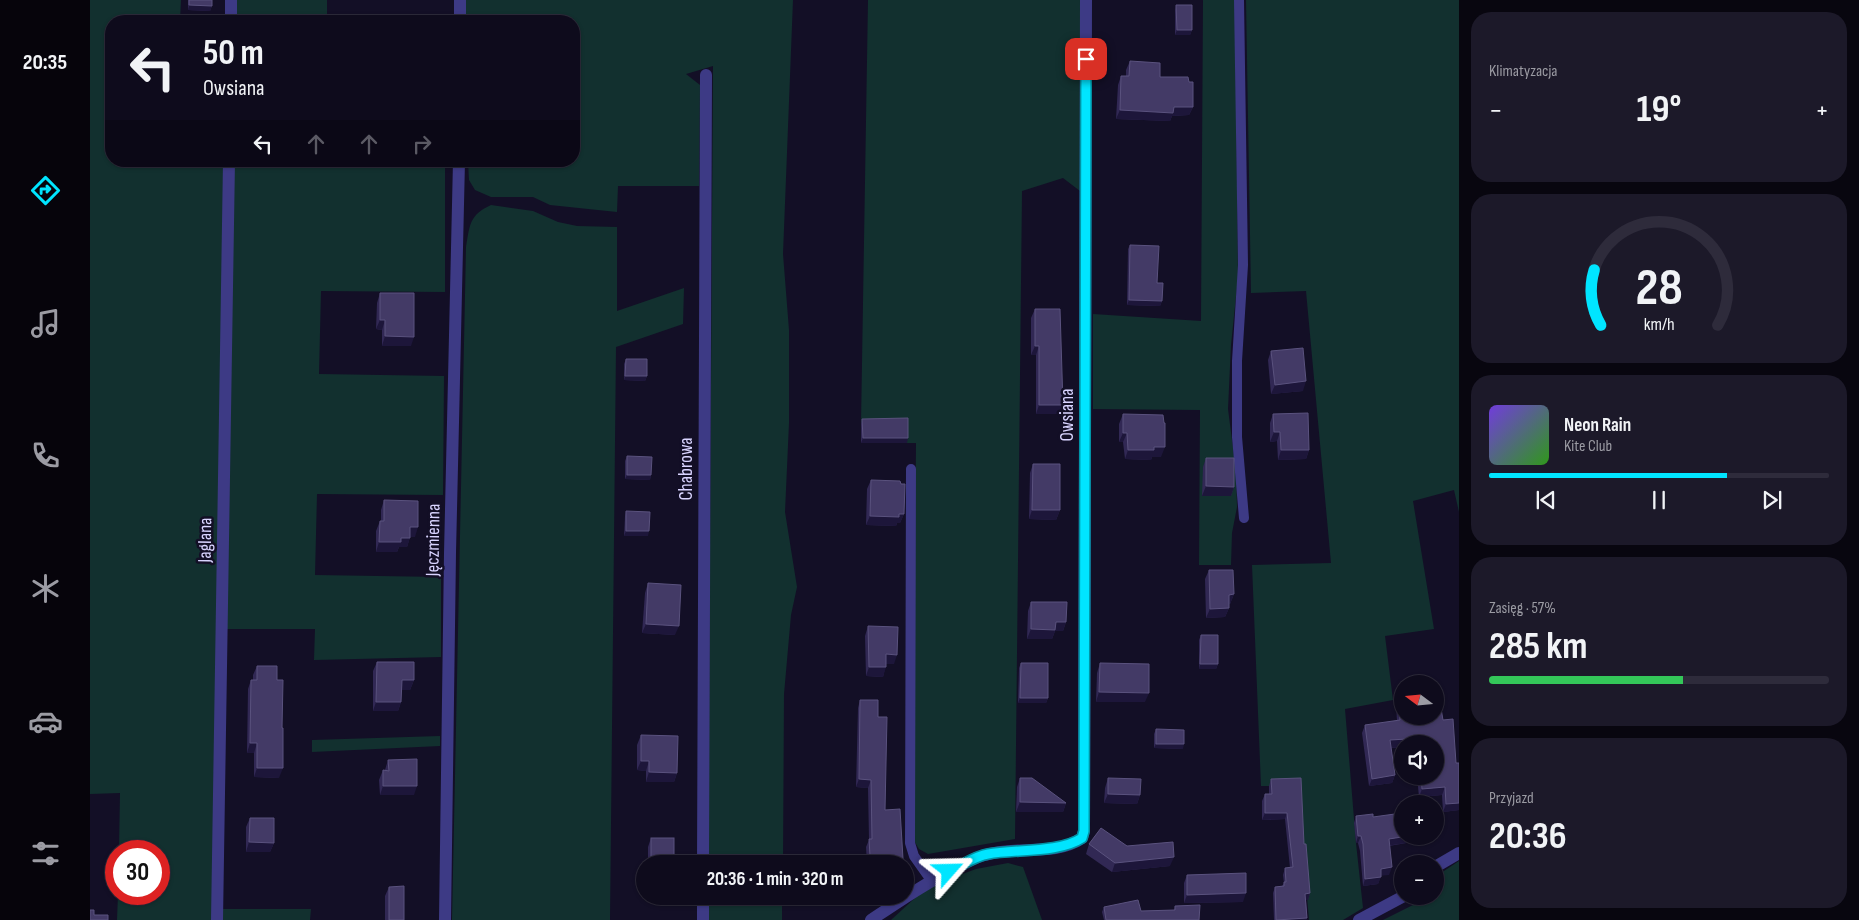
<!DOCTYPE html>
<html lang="pl">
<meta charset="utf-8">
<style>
:root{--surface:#0e0b1c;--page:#1c1929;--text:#f1f3f6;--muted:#9b9ba3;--line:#2e2b3b;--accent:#00e5ff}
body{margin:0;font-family:"Sofia Sans Condensed",sans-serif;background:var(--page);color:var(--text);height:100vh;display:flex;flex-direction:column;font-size:19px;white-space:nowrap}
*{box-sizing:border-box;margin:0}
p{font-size:16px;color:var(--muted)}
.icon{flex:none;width:28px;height:28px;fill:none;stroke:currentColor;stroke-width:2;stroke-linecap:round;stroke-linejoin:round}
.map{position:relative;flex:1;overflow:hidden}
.drawer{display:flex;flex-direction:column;gap:12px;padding:12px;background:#08060f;width:400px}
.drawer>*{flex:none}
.guide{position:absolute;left:15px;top:15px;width:475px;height:152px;border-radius:20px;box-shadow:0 1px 4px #0004,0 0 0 1px var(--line);background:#0e0b1c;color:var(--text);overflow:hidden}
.needle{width:32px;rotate:286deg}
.buttons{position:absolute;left:1304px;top:675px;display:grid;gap:10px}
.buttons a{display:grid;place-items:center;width:50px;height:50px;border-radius:50%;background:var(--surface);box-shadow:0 1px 4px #0004,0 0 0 1px var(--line);font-size:25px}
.speed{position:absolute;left:15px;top:840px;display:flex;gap:10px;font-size:25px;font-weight:700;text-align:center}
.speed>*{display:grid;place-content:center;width:65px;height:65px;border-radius:50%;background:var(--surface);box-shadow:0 1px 4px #0004,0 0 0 1px var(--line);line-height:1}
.speed .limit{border:8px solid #d22;background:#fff;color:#111}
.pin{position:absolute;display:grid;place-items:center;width:42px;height:42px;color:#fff;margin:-21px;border-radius:10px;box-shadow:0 2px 8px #0006}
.me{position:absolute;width:55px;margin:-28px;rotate:65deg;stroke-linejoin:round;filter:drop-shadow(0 0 4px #0008)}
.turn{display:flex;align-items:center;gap:18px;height:105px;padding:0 15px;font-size:22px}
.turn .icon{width:65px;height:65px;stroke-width:2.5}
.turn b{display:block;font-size:35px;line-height:42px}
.lanes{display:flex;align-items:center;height:48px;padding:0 15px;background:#0003;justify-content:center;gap:25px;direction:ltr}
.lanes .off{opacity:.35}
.big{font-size:38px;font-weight:700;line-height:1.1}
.drawer .tile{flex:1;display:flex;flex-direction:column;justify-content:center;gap:8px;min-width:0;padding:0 18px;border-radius:20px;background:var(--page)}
.drawer .dial{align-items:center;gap:0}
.dial svg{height:130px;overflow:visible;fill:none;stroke:var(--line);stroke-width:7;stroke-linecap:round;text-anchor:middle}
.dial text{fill:var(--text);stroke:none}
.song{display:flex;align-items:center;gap:15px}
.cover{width:60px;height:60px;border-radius:8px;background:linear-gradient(135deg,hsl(260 70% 55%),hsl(110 70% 35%))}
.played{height:5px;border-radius:2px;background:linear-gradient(90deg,var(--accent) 70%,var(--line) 70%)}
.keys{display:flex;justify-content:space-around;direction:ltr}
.heat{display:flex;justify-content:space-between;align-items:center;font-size:28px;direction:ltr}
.charge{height:8px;border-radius:4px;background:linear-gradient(90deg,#34c759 57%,var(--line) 0)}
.trip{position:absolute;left:546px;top:855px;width:278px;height:50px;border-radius:25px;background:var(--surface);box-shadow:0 1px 4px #0004,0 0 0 1px var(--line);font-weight:700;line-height:50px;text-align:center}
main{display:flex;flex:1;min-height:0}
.tab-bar{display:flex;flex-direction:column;width:90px;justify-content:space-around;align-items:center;background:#06040b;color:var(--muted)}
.tab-bar .icon{width:35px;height:35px}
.tab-bar .active{color:var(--accent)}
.tab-bar b{font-size:22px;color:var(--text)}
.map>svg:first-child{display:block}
</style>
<main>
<nav class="tab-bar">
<b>20:35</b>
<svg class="icon active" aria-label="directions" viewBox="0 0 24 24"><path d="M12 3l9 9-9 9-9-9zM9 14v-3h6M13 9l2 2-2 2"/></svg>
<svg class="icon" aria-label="music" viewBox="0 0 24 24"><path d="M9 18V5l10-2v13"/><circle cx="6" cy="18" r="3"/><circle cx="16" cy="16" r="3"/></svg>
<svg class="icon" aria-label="phone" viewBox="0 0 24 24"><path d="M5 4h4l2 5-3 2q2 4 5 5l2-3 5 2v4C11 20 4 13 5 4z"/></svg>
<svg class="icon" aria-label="climate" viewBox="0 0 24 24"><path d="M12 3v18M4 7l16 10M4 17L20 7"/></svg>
<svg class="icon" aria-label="car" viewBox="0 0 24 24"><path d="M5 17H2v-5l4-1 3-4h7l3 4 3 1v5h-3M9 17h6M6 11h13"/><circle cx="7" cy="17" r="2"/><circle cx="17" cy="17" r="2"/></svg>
<svg class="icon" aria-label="filters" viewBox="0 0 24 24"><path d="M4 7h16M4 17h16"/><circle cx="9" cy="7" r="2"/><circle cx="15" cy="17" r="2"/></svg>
</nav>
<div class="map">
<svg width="1369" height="920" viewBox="0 0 1369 920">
<rect width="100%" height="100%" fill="#130f26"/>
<g fill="#12302f">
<path d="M0 0H91L90 21H21V161H134L122 920H27L28 894H69V851H29L30 793 0 794Z"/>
<path d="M146 0H237V21H145Z"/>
<path d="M376 0H703L693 254 699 330V423L695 512 707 587 701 615 694 694 693 864H618L623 66 596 74 610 85 609 186H528L527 212 460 205 443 197H401L385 190 379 180 378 161H484V21H375Z"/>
<path d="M778 0H990V191L973 178 932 191 925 839 838 854 829 849 823 839 826 443H817L771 424Z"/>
<path d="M1113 0H1145L1148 277 1141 345 1138 409 1146 471 1147 507 1142 533 1141 565H1109L1110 410 1003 409V314L1111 321Z"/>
<path d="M1156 0H1369V512L1364 490 1323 501 1344 629 1295 636 1303 700 1255 709 1266 843 1273 908 1253 920H1219L1213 850 1179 786H1171L1162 565 1241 563 1216 291 1161 293Z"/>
<path d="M143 161H355V292L231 291 229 374 354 376 353 495 227 494 225 575 351 577V657L224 660 225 629H136Z"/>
<path d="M401 205 443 211 468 222 487 226 527 227V311L594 288 593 324 526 347 520 920H362L376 247C380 225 379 215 401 205Z"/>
<path d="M350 736V746L222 752V740Z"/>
<path d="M1369 861V920H1293L1325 904 1328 896H1345V877Z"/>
<path d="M918 863 933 867 952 920H801L837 887 886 869Z"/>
<rect x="618" y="896" width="74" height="24"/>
<path d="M132 909H221L220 920H132Z"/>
</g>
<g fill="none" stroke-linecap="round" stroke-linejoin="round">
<g stroke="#3d3a85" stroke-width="10">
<path d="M1149 0 1153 265 1147 361V437L1154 518"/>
<path d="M821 469 820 843 824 856 841 880"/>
</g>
<g stroke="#3d3a85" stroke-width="12">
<path d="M141 21V0"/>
<path d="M370 21V0"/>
<path d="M613 864 616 75"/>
<path d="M1345 867 1369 853"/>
<path d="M127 920 139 161"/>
<path d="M355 920 360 553 369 161"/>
<path d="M613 920V896"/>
<path d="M781 920C811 900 837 882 870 866 878 862 886 857 895 855 926 845 964 857 992 838L994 831 996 0"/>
<path d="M1269 920 1314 896"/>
</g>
</g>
<g fill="#312854">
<path d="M98 0H122V6L120 11 98 10Z"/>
<path d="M1086 5 1102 30 1100 35H1085V10Z"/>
<path d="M1040 61 1070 77 1099 82 1103 107 1099 115 1082 116 1080 121 1026 119 1028 85 1031 76H1036V70Z"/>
<path d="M1040 245 1067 283 1072 301 1070 306 1037 305 1038 249Z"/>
<path d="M290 293 321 346H292V330L286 329 287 303Z"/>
<path d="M945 309 969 414H946V355H941V318Z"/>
<path d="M1181 351 1213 391 1181 394 1178 360Z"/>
<path d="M536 359 557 376 555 381 534 380V364Z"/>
<path d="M1033 414 1071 457H1062L1061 460 1035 459 1033 442H1029V424Z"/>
<path d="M1183 414 1219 450 1216 459 1188 460 1187 441 1180 442V423Z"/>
<path d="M772 419 817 443H771V424Z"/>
<path d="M537 456 561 475 560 480 535 479V461Z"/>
<path d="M1116 458 1144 487 1141 496H1112L1113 467Z"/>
<path d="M943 464 970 510 966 520 939 519 940 473Z"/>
<path d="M781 480 814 514 810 523H807L806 526 776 525 777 489Z"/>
<path d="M294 500 325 537H320L317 547H309L307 552H286V531L290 521H291V510Z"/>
<path d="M536 511 558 536H534L535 516Z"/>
<path d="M1119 570 1144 594 1140 604H1139V608L1135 617 1116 618 1115 579Z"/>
<path d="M558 583 585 635 552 633 555 593Z"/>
<path d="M941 602 976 622 973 631H965L962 639H937L938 611Z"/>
<path d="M778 626 804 664H796L793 677 776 676 775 636Z"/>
<path d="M1111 635 1128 664 1126 669H1109V640Z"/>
<path d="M287 662 324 680 320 690H311V702L308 711H283V671Z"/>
<path d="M931 663 958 698 956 703H928L929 668Z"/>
<path d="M1010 663 1055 702H1006L1007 673Z"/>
<path d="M167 666 187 680 189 778 164 777V753H157L158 689 161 680H163V675Z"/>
<path d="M1308 696 1353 720 1366 763H1369V810L1353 812 1352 795 1329 797 1327 776H1345V744H1312V747L1301 748 1305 775 1302 783 1279 786 1272 733 1275 725 1307 721 1306 704Z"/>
<path d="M770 700 788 717 795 810 811 864H777L776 847 779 840 778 788 766 787 768 708Z"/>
<path d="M1066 729 1093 749 1064 748V734Z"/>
<path d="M551 735 587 773 584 782H556V771L547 770V745Z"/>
<path d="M298 760 324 795H290L289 780 293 770H295Z"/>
<path d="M930 778 976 803 973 812H926L927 787Z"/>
<path d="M1018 778 1050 795 1047 804 1014 803 1015 788Z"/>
<path d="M1181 779 1214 844 1220 893 1218 900H1216L1217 918 1216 920H1184L1183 893 1185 887 1192 886 1194 883 1193 875 1195 868H1200L1195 819 1172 820V801L1175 794H1179V786Z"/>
<path d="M1266 816 1283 817 1312 836H1325L1322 842 1299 846V875H1291L1288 884 1273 886 1270 851 1268 843H1266L1264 823Z"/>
<path d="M160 818 184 843 180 852H156V827Z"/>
<path d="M561 838 584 864H558V847Z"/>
<path d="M999 844 1080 866 1022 872 996 854Z"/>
<path d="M1097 875 1153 902 1094 903V883Z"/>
<path d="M299 887 314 920H295V896Z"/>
<path d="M1085 906 1109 920H1014L1012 912 1014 907 1051 911 1084 910Z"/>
</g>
<g fill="#1d163a">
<path d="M99 5 122 6 120 11 98 10Z"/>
<path d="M1087 30H1102L1100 35H1085Z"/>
<path d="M1084 107H1103L1099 115 1082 116 1080 121 1026 119 1030 110Z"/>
<path d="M1039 300 1072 301 1070 306 1037 305Z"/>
<path d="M290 320H295L292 330 286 329Z"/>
<path d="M295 336 324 337 321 346H292Z"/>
<path d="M945 346H949L946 355H941Z"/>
<path d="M535 376H557L555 381 534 380Z"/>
<path d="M1216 381 1213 391 1181 394 1185 385Z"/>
<path d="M949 405H973L969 414H946Z"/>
<path d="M1184 432H1190L1187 441 1180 442Z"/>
<path d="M1033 433H1037L1033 442H1029Z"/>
<path d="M773 438H818L817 443H771Z"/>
<path d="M1064 447H1075L1071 457H1062L1061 460 1035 459 1038 450Z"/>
<path d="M1191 450H1219L1216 459 1188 460Z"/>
<path d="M537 475H561L560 480 535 479Z"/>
<path d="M1116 486 1144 487 1141 496H1112Z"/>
<path d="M942 510H970L966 520 939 519Z"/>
<path d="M809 514H814L810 523H807L806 526 776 525 780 516Z"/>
<path d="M320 527H328L325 537H317Z"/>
<path d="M536 531H559L558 536H534Z"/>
<path d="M311 538H320L317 547H309L307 552H286L289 542Z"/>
<path d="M1144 594 1140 604H1135L1139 595Z"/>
<path d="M1139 608 1135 617 1116 618 1120 609Z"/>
<path d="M966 622H976L973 631H965L962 639H937L941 629Z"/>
<path d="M556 624 589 626 585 635 552 633Z"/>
<path d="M796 654 807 655 804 664H793Z"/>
<path d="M1110 664H1128L1126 669H1109Z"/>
<path d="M779 667H796L793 677 776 676Z"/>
<path d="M312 680H324L320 690H308Z"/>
<path d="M1009 692 1059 693 1055 702H1006Z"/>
<path d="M930 698H958L956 703H928Z"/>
<path d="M286 702H311L308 711H283Z"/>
<path d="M1334 738 1332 744H1312V747L1298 748 1300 740Z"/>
<path d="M160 743H167L164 753H157Z"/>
<path d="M1066 744H1094L1093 749 1064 748Z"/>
<path d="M551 761H559L556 771 547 770Z"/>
<path d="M167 768H193L189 778 164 777Z"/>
<path d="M559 772 587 773 584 782H556Z"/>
<path d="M1305 775 1302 783 1279 786 1282 779Z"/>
<path d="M769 779 781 780 778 788 766 787Z"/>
<path d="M293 786H327L324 795H290Z"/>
<path d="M1355 787 1352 795 1329 797 1332 789Z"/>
<path d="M1018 794 1050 795 1047 804 1014 803Z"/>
<path d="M930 802 976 803 973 812H926Z"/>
<path d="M1369 803V810L1353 812 1356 804Z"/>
<path d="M1175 813H1197L1195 819 1172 820Z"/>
<path d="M1268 836H1271L1268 843H1266Z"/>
<path d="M1318 836H1325L1322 842 1296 846 1299 839Z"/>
<path d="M159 842 184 843 180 852H156Z"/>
<path d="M793 855 790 863 777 864 780 856Z"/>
<path d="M1084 857 1080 866 1022 872 1025 863Z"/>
<path d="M793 859H813L811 864H791Z"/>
<path d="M1302 867 1299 875 1288 876 1291 869Z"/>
<path d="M1291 877 1288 884 1273 886 1275 879Z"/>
<path d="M1156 893 1153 902 1094 903 1097 895Z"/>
<path d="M1220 893 1218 900H1213L1215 894Z"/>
<path d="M1217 918 1216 920H1186Z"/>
</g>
<g fill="#433a66" stroke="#5a527e">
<path d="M99 0H122V6L99 5Z"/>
<path d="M1086 5H1102V30H1087Z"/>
<path d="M1040 61 1070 63V77H1098L1099 82H1103V107H1084L1083 113 1030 110 1031 76H1039Z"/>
<path d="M1040 245 1069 246 1067 283H1073L1072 301 1039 300Z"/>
<path d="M290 293H324V337L295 336V320H290Z"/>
<path d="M945 309H970L973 405H949V346H945Z"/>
<path d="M1213 348 1216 381 1185 385 1181 351Z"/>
<path d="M536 359H557V376H535Z"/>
<path d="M1218 413 1219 450H1191L1190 432H1184L1183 414Z"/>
<path d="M1033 414 1073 415 1074 423H1075V447H1064V450H1038L1037 433H1033Z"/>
<path d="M818 418V438H773L772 419Z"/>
<path d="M537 456 562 457 561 475H537Z"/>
<path d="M1116 458H1144V487L1116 486Z"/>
<path d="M943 464H970V510H942Z"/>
<path d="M781 480 810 481 811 484H815L814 514H809V517L780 516Z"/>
<path d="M294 500 328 501V527H320V538H311V542H289L290 521H294Z"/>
<path d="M536 511 560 512 559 531H536Z"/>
<path d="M1119 570H1143L1144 594 1139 595V608L1120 609Z"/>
<path d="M558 583 591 585 589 626 556 624Z"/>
<path d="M941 602H977L976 622H966L965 630 941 629Z"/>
<path d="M778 626 808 627 807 655 796 654V667H779Z"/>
<path d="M1111 635H1128V664H1110Z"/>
<path d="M287 662H324V680H312L311 702H286Z"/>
<path d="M931 663H958V698H930Z"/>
<path d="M1010 663 1059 664V693L1009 692Z"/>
<path d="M167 666H187V680H193L192 728H193V768H167V743H160L161 680H167Z"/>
<path d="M1345 691H1348L1353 720 1363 719 1366 763H1369V803L1356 804 1355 787 1332 789 1331 776H1345V744H1335L1334 738 1300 740 1305 775 1282 779 1275 725 1310 720 1308 696H1312V716H1345Z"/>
<path d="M770 700H788V717H797L795 810 810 809 813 859H793V855L780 856 779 839H782L781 780 769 779Z"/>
<path d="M1066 729 1094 730V744H1066Z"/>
<path d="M551 735 588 736 587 773 559 772V761H551Z"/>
<path d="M327 759V786H293V770L299 771 298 760Z"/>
<path d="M930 778H942L976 803 930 802Z"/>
<path d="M1018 778 1051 779 1050 795 1018 794Z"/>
<path d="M1211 778 1214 844H1216L1220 893 1215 894 1217 918 1186 920 1185 887 1194 886V882H1196L1195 868 1203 867 1197 813H1175V794H1182L1181 779Z"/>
<path d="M1312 813V836H1318L1299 839 1302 867 1291 869V877L1275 879 1273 844 1271 836H1268L1266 816 1283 814V817Z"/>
<path d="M160 818H184V843L159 842Z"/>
<path d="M1011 828 1037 846 1083 842 1084 857 1025 863 999 844Z"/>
<rect x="561" y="838" width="23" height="26"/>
<path d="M1156 873V893L1097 895V875Z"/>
<path d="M314 886V920H299V887Z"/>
<path d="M1048 900 1051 911 1085 910V906L1110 905 1109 920H1016L1014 907Z"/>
<path d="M0 910H4V915H18V920H0Z"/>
</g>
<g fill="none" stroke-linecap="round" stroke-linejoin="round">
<g stroke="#0095a6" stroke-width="12">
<path id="route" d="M859 871C871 866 885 856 898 854 927 849 969 853 992 838L994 831 996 59"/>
</g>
<use href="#route" stroke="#00e5ff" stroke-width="9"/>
</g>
<g text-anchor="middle" stroke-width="5" stroke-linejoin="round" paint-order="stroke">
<g font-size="19" fill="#d9d4ff" stroke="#130f26">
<text transform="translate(976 415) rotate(-90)" y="7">Owsiana</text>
<text transform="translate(595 469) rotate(-90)" y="7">Chabrowa</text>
<text transform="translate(114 540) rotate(-89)" y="7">Jaglana</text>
<text transform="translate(342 540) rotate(-89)" y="7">Jęczmienna</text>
</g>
</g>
</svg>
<div class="buttons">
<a><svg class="needle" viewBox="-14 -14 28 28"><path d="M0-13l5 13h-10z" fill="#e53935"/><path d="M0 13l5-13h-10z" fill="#9b9ba3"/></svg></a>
<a><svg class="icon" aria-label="sound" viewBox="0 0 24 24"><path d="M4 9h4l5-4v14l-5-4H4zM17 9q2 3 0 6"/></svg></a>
<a>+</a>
<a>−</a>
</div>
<div class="speed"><div class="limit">30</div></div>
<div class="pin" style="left:996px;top:59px;background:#d93025"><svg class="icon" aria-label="arrive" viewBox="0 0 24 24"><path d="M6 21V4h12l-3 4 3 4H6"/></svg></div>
<svg class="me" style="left:859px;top:871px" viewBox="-20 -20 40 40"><path d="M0-17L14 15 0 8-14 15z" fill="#00e5ff" stroke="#fff" stroke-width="4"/></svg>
<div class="trip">20:36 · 1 min · 320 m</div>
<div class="guide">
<div class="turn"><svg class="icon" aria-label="left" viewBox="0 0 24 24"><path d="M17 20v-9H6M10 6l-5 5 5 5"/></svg><div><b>50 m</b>Owsiana</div></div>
<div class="lanes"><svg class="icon" aria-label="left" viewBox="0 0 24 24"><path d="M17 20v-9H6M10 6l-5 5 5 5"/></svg><svg class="icon off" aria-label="ahead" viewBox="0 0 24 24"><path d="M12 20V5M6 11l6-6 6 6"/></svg><svg class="icon off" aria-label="ahead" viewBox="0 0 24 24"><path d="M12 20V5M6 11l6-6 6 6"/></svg><svg class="icon off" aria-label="right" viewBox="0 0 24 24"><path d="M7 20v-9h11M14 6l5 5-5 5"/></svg></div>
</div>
</div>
<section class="drawer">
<div class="tile"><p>Klimatyzacja</p>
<div class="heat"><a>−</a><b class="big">19°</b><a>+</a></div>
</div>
<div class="tile dial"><svg viewBox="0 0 100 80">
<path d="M14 69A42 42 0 1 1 86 69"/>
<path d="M14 69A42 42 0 0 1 10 35" stroke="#00e5ff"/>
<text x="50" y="56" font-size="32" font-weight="700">28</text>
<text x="50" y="72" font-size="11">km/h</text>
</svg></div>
<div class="tile">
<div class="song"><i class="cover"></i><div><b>Neon Rain</b><p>Kite Club</p></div></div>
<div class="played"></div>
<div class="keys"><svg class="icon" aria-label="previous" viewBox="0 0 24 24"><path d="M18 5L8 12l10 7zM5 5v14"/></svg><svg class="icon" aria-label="pause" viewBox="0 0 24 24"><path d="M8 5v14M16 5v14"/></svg><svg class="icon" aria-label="next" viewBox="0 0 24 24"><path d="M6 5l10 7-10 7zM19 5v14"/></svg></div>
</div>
<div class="tile"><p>Zasięg · 57%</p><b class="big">285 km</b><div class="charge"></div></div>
<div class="tile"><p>Przyjazd</p><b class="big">20:36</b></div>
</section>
</main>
